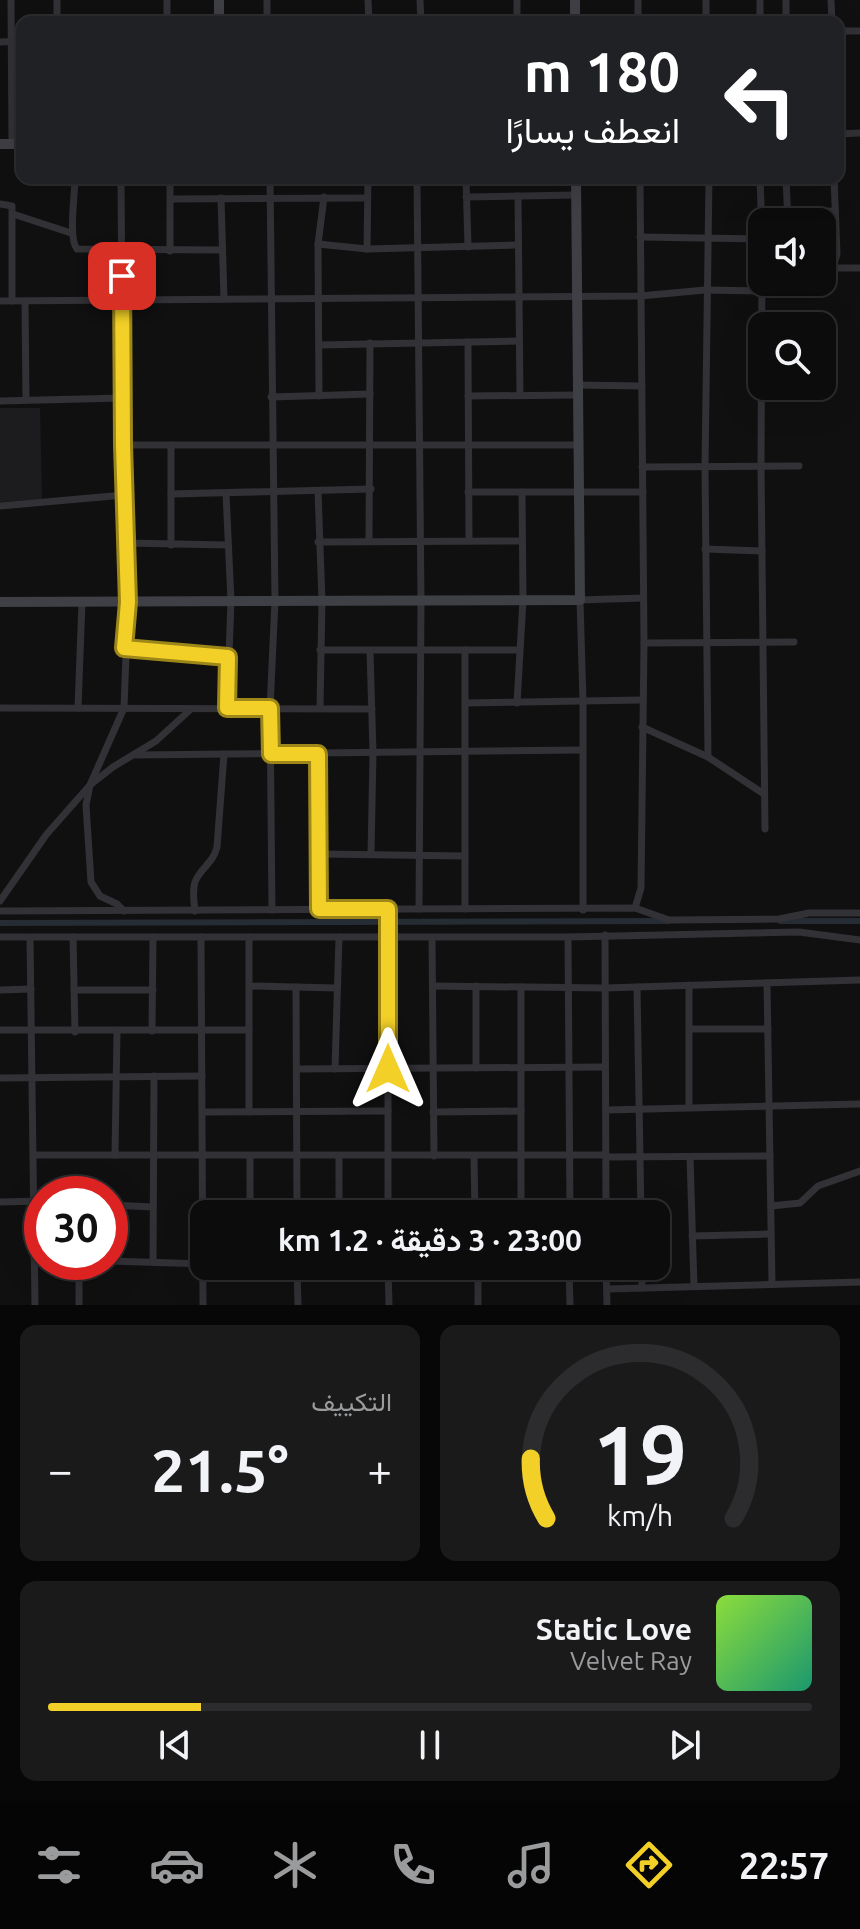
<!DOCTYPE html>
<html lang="ar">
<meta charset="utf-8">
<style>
:root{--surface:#0c0c0d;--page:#1a1a1b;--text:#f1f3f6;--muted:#9a9b9d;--line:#2c2c2e;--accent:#f2d027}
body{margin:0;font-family:Ubuntu,Vazirmatn,sans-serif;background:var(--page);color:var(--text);direction:rtl;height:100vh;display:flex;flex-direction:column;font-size:30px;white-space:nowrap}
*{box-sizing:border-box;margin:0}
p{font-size:26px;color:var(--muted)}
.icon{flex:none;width:44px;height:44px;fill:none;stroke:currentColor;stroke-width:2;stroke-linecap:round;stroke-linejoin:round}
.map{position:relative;height:1305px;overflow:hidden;direction:ltr}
.sheet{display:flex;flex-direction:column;gap:20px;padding:20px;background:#070707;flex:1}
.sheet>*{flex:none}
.guide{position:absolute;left:16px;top:16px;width:828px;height:168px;border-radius:16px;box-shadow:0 8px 32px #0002,0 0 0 2px var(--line);direction:rtl;background:#202124;color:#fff;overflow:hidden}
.tools{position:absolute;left:748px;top:208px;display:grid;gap:16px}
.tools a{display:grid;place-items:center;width:88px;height:88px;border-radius:16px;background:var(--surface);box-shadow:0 8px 32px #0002,0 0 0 2px var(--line);font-size:40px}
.speed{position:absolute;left:24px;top:1176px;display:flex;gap:16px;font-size:40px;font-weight:700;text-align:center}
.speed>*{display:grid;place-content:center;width:104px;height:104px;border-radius:50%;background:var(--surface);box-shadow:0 8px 32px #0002,0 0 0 2px var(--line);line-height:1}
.speed .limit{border:12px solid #d22;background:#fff;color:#111}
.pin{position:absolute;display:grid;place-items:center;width:68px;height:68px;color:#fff;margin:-34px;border-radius:16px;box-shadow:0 4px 12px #0006}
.me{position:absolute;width:88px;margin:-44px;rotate:0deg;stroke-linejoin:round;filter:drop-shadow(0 0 6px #0008)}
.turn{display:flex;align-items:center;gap:28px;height:168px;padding:0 32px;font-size:36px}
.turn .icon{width:104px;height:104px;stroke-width:2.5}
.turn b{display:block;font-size:56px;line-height:68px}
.big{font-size:60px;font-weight:700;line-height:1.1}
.sheet .widget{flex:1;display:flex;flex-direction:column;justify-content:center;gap:12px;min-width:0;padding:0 28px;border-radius:16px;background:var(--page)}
.sheet .dial{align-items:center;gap:0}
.dial svg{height:208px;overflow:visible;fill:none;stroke:var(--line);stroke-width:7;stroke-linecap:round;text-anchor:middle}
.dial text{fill:var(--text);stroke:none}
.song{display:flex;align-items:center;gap:24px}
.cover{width:96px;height:96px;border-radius:12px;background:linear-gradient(135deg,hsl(90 70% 55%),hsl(160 70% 35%))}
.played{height:8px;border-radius:4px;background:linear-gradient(90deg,var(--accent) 20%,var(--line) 20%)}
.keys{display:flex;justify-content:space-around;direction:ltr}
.heat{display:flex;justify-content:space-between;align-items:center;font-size:44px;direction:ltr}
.sheet .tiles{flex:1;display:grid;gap:20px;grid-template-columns:1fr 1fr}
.widget:last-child{grid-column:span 2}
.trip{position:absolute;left:190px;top:1200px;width:480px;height:80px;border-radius:16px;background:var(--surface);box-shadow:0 8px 32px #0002,0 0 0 2px var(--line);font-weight:700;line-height:80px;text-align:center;direction:rtl}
.tab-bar{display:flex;height:128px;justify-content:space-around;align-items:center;background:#050505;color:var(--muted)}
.tab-bar .icon{width:56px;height:56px}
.tab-bar .selected{color:var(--accent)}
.tab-bar b{font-size:36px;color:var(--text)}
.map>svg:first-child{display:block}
</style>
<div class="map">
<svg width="860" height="1305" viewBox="0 0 860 1305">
<rect width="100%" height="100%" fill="#101011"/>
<path fill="#1c1c1e" d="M0 408H40L42 499 0 502Z"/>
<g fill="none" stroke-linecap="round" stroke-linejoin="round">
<g stroke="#262c34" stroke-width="6">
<path d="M780 921H860"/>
<path d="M0 923 668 921"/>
</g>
<g stroke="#313136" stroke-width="7">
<path d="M11 0 12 144"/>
<path d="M167 0V22"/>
<path d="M267 0V22"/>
<path d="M368 0 369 22"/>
<path d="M420 0 421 22"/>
<path d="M638 0V22"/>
<path d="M706 0V22"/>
<path d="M760 0V22"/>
<path d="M831 0 832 22"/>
<path d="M57 22V0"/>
<path d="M517 22V0"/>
<path d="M786 22V0"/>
<path d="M838 31H860"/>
<path d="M0 42 22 41"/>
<path d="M838 134 860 133"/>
<path d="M75 178C75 195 68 238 77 249L221 250"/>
<path d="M121 178 123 445 128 602 124 708 90 785 86 805 91 882 100 896 117 904 124 911"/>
<path d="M270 178 275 601 270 708 272 910"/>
<path d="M417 178 421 601 419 909"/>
<path d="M466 178 468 247"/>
<path d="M760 178 762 234"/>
<path d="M786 178 788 222"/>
<path d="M518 196 520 395"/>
<path d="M466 197 576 195"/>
<path d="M221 198 224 299"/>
<path d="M171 199 367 198"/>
<path d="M0 204 12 206V301"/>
<path d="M788 213 835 211"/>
<path d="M13 214 71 233"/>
<path d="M640 237 762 239"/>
<path d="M318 244 367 249 517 245"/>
<path d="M367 249 368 178"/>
<path d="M170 251V178"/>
<path d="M762 264 761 466 765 829"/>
<path d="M833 267 837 254 834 178"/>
<path d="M822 268H860"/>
<path d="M0 301 640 296 705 290 762 291"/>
<path d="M25 301 26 400"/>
<path d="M468 342 469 541"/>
<path d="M319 345 519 341"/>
<path d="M577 385 642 386"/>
<path d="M319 396 318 244 324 197"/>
<path d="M468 396 577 395"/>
<path d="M271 397 370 394"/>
<path d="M0 401 123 398"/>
<path d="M123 445H577"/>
<path d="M171 445V545"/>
<path d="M642 467 799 466"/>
<path d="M318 491 322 601 320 708"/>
<path d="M468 492H643"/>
<path d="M226 493 231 601 227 708"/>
<path d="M171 494 371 489"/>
<path d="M0 506 124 495"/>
<path d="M369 541 370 343"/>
<path d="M318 542 522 541"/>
<path d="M125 543 228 545"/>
<path d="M705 549 762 551"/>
<path d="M644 643 794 642"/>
<path d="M124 648 228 657"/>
<path d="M320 650H519"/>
<path d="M370 651 373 753 371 854"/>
<path d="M466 703 642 700"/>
<path d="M517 703 523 600 522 492"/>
<path d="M0 708 372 709"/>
<path d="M78 708 82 602"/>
<path d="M642 727 708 757 764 794"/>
<path d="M318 754 319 909"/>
<path d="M133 755 583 750"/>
<path d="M708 757 705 467 709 178"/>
<path d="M319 854 465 856"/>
<path d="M0 901 46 835 90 785 113 767 156 741 191 709"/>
<path d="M635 908 641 888 644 643 640 178"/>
<path d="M465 909V650"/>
<path d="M583 910V702L580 600 643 598"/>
<path d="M0 911 635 908 669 920 779 919 809 913H860"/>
<path d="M195 911C194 902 192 891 195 882 200 868 213 864 217 847L224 754"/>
<path d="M605 935 606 1214"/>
<path d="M0 937H568L799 932 860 940"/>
<path d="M73 937 75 1032"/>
<path d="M201 937 203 1305"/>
<path d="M249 937V1112"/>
<path d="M432 937 434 1156"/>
<path d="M568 937 570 1214"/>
<path d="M30 938 35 1305"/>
<path d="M767 983 772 1284"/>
<path d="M689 985V1107"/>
<path d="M249 986 337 988"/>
<path d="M433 986 605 988 860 980"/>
<path d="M296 987 297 1214"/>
<path d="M521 987V1214"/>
<path d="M637 987 641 1214"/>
<path d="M0 990 31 989"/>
<path d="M74 990H153"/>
<path d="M689 1029H768"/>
<path d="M0 1030H249"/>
<path d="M152 1031 153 937"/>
<path d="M476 1068V986"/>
<path d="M297 1069 605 1067"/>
<path d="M335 1069 339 937"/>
<path d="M0 1078 202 1076"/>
<path d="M606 1110 860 1104"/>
<path d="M202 1112 388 1111"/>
<path d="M433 1112 521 1111"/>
<path d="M35 1155H606"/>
<path d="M115 1155 117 1031"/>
<path d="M474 1156 475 1214"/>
<path d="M606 1157 770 1156"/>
<path d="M690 1157 694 1286"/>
<path d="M0 1202 42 1201"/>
<path d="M110 1205 153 1207"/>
<path d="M771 1206 800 1203 818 1186 860 1171"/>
<path d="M297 1210H339"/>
<path d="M388 1213 475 1212"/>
<path d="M250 1214V1157"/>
<path d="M339 1214V1157"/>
<path d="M388 1214V909"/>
<path d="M692 1236 771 1234"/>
<path d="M110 1261 204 1264"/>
<path d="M153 1262 154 1076"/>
<path d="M297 1266 298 1305"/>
<path d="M388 1266 389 1305"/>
<path d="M478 1266V1305"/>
<path d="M569 1266 570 1305"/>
<path d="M606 1266 607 1305"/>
<path d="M642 1266V1288"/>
<path d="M607 1289 860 1282"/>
<path d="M79 1305V1266L83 1262"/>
</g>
<g stroke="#3f3f46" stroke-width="10">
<path d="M575 0V22"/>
<path d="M219 22V0"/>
<path d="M0 144H22"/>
<path d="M0 602 580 600 576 178"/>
</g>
</g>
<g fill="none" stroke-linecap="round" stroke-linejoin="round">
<g stroke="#9d8719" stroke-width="20">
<path id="route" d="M122 276 123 445 128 602 124 648 228 657 227 708H270L271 754H318L319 909H388V1069"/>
</g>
<use href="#route" stroke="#f2d027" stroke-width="14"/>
</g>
</svg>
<div class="tools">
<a><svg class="icon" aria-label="sound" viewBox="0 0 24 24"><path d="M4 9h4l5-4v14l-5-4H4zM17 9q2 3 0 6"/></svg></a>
<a><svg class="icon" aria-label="search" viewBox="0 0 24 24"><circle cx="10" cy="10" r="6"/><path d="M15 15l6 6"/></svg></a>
</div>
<div class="speed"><div class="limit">30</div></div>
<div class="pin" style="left:122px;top:276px;background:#d93025"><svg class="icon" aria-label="arrive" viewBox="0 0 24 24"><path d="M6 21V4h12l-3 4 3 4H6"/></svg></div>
<svg class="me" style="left:388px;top:1069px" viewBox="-20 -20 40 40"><path d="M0-17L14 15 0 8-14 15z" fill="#f2d027" stroke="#fff" stroke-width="4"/></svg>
<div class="trip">23:00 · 3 دقيقة · 1.2 km</div>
<div class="guide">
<div class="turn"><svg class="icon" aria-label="left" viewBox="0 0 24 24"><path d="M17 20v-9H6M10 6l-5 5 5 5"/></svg><div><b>180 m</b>انعطف يسارًا</div></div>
</div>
</div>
<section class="sheet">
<div class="tiles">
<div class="widget dial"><svg viewBox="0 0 100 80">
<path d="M14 69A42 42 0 1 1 86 69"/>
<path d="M14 69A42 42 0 0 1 8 46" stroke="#f2d027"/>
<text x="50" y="56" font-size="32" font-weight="700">19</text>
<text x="50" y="72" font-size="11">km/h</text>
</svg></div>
<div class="widget"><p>التكييف</p>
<div class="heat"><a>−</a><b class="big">21.5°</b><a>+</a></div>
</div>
<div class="widget">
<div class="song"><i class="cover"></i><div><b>Static Love</b><p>Velvet Ray</p></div></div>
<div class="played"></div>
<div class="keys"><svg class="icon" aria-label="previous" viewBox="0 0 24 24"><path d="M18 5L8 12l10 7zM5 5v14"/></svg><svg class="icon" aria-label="pause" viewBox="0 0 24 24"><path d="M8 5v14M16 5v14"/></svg><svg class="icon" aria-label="next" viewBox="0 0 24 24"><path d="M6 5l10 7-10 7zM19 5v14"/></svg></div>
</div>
</div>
</section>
<nav class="tab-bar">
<b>22:57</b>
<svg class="icon selected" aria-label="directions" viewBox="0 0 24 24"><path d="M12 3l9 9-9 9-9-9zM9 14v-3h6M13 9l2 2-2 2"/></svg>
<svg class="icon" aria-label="music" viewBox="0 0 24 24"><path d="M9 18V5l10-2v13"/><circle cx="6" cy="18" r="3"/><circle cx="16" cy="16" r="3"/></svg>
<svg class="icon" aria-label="phone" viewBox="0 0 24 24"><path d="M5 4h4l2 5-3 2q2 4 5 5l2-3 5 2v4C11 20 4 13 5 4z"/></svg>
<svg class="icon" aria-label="climate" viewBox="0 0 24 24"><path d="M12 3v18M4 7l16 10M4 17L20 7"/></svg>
<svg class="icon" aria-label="car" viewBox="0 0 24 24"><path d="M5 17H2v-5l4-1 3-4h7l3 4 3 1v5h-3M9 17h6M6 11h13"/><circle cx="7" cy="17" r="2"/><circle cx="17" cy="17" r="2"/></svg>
<svg class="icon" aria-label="filters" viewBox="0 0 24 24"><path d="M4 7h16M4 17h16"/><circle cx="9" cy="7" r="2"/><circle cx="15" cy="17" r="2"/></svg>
</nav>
